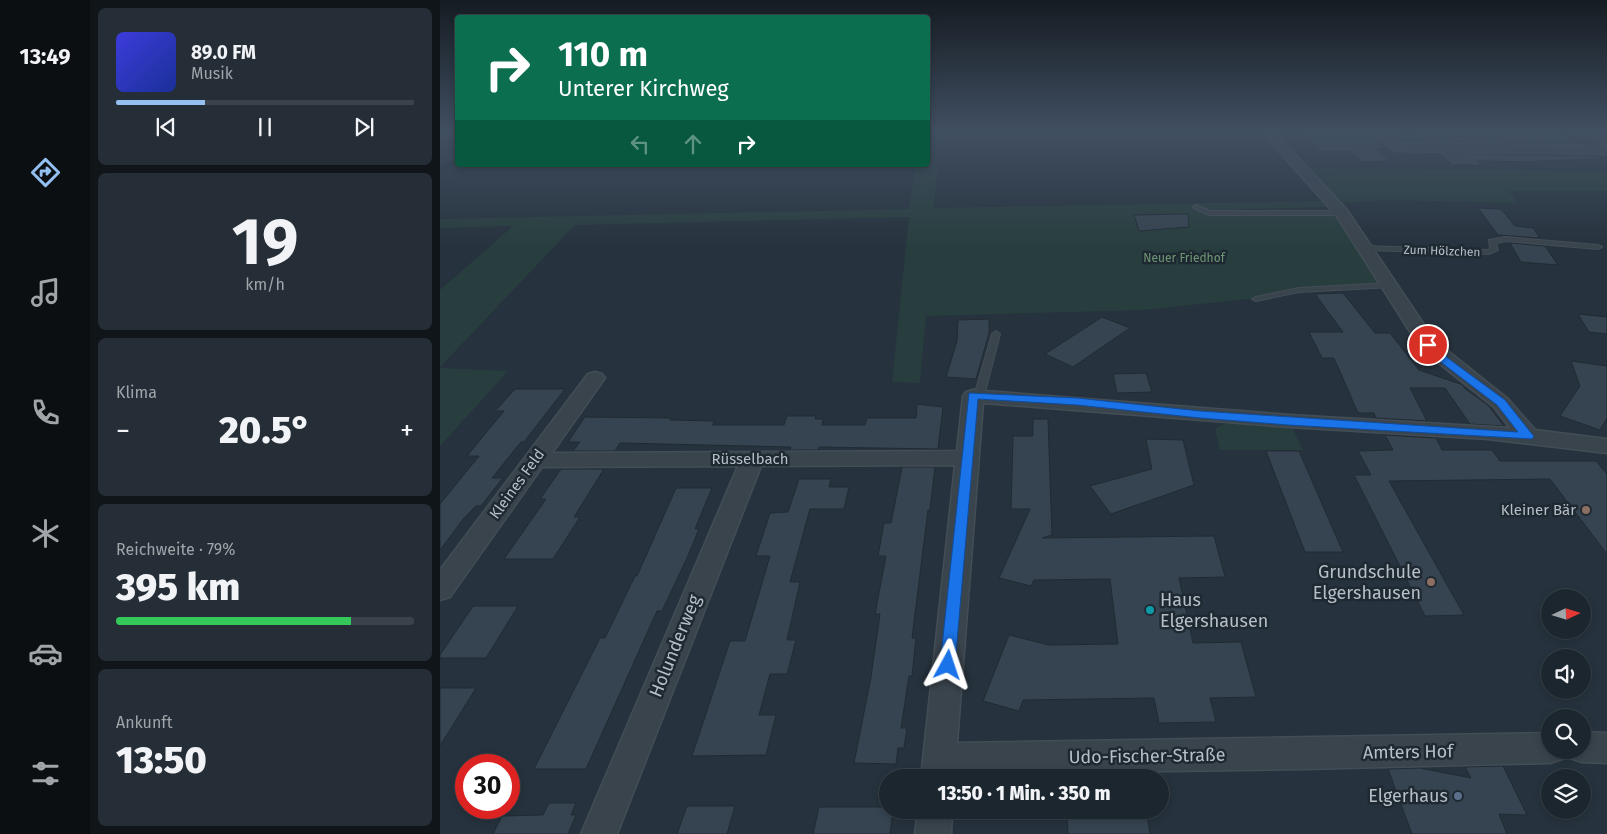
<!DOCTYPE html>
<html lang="de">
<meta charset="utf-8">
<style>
:root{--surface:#1c262e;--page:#252e36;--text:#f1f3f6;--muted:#a0a5aa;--line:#3a434a;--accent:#93c0f0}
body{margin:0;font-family:"Fira Sans",sans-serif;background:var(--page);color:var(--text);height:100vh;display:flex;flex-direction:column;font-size:19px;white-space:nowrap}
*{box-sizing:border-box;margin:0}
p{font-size:16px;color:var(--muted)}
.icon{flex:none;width:28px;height:28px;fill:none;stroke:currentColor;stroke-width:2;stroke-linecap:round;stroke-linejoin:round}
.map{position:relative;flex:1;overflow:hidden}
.details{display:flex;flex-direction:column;gap:8px;padding:8px;background:#0f1519;width:350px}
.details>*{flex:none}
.guide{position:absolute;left:15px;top:15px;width:475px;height:152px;border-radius:5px;box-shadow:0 2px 8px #0003,0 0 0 1px var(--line);background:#0b6e4f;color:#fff;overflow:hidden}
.needle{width:32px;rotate:86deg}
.controls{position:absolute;left:1101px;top:589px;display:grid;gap:10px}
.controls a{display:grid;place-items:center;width:50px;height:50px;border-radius:50%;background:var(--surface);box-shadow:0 2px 8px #0003,0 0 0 1px var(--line);font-size:25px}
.speed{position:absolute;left:15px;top:754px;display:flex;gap:10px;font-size:25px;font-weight:700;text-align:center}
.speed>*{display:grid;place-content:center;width:65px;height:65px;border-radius:50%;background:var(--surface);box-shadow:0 2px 8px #0003,0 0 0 1px var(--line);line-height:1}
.speed .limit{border:8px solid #d22;background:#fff;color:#111}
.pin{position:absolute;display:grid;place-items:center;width:42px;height:42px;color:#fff;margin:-21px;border:2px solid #fff;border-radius:50%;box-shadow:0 1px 5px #0007}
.me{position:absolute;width:55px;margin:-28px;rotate:5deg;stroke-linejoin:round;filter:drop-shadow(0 0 4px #0008)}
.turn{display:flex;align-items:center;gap:18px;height:105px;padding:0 20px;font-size:22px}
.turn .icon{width:65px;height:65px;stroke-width:2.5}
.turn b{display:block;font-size:35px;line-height:42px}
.lanes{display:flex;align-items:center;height:48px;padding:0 20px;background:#0003;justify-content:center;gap:25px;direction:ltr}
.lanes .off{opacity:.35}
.big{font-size:38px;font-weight:800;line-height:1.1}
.details .card{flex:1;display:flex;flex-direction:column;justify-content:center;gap:8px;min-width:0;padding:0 18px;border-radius:8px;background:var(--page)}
.details .dial{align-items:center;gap:0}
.dial b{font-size:65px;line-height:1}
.song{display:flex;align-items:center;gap:15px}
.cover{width:60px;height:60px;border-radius:8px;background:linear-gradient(135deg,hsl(240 70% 55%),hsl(230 70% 35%))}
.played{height:5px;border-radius:2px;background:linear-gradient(90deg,var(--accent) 30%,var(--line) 30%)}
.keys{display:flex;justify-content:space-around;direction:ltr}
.heat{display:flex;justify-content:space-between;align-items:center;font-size:28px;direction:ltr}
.charge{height:8px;border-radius:4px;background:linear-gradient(90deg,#34c759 79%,var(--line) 0)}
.trip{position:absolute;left:439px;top:769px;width:290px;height:50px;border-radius:25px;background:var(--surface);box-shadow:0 2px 8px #0003,0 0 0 1px var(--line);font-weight:800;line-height:50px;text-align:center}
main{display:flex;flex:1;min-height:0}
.menu{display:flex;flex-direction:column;width:90px;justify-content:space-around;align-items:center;background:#0b0f12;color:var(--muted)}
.menu .icon{width:35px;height:35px}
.menu .active{color:var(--accent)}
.menu b{font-size:22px;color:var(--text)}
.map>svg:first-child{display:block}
</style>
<main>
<nav class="menu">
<b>13:49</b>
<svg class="icon active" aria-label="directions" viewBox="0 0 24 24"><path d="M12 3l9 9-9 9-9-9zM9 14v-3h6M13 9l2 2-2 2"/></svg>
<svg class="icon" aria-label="music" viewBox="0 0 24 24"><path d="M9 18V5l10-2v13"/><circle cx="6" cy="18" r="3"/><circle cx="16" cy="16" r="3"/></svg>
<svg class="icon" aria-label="phone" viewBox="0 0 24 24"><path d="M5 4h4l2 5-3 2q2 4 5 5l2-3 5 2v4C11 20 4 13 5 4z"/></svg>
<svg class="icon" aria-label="climate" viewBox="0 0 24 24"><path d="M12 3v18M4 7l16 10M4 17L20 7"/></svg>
<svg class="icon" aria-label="car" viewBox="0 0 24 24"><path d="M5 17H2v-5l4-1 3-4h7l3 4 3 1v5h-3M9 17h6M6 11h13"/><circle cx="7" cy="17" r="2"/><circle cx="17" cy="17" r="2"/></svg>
<svg class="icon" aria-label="filters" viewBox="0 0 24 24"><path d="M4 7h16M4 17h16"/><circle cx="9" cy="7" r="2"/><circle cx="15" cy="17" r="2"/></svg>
</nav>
<section class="details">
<div class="card">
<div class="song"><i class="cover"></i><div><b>89.0 FM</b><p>Musik</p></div></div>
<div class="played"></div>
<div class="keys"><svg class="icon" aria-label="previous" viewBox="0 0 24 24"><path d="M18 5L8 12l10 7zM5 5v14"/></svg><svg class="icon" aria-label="pause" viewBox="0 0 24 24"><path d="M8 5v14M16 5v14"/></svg><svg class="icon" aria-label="next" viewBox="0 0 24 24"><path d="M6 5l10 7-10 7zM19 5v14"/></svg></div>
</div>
<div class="card dial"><b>19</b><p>km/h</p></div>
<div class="card"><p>Klima</p>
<div class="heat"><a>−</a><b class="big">20.5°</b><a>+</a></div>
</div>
<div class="card"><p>Reichweite · 79%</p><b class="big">395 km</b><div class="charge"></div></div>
<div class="card"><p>Ankunft</p><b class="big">13:50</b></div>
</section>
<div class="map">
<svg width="1167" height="834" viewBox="0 0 1167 834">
<rect width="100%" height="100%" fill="#26323d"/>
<g fill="#283e3e">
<path d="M488 130H501L494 208 887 201 890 207 768 210V216H897L940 285 703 310 486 316 480 383 452 382 469 217 135 225 0 367V290L73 226 0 228V219L469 209 476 165H488Z"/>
<path d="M944 132H977L993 145H959Z"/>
<path d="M866 168 1167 171V191H1069L1078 203 947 200 900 203Z"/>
<path d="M0 368 68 371 0 446Z"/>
<path d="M794 422 852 427 863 450H780L775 429 781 425Z"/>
</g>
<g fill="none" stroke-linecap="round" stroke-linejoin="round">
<path stroke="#1a2a3a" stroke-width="4" d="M0 169 18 160"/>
</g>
<g fill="#364451" stroke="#212b34">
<path d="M858 130H924L945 148H935L950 161 922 162 910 151 881 152Z"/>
<path d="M971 130H1115L1137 144 985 141Z"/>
<path d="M999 153 1156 156 1162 159 1096 161 1097 162 1037 161 1043 165H1012Z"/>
<path d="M1038 208 1061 209 1075 226 1093 228 1100 238 1058 235Z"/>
<path d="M748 214 749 227 699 231 694 215Z"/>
<path d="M1070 243 1105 246 1118 265 1081 262Z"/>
<path d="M903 293 935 333H950L979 370 1023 385 1024 388 1048 405 1064 426 1030 424 1005 388H970L987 421 936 418 934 413H918L894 358H882L869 332H903L875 294Z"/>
<path d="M1138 314 1167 317V334L1149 332Z"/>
<path d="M662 317 690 328 633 367 605 354Z"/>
<path d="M549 319V333L536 379 506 377 517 341 518 320Z"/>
<path d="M1131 361 1167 366V418L1160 430 1120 416 1140 386Z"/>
<path d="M706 373 712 392 677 393 673 374Z"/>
<path d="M75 389H125L84 442H81L52 478H63L41 506H36L24 518 0 550V504L39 456H27L64 411H55Z"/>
<path d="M477 404 503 407 498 449 379 447 378 450H350L351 447 180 443 175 451H133L140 442H128L145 417 231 418 230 420 275 421 272 425H344L347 416H376L375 419H383L382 425H425L427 418H476Z"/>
<path d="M593 419H608L612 535 602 538 774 536 785 577 739 578 753 643 801 642 816 697 770 698 776 722 719 723 714 698 583 700 579 711 543 701 569 635 609 645 678 644 670 579 594 580 591 586 559 578 590 509H571L573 436H593Z"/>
<path d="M945 435 996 438 1002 450H1052L1060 461H1156L1167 474V554L1110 479 949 481 1024 615 985 616 914 475H931L918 451 953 450Z"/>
<path d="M706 439 743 440 754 485 671 514 650 486 712 469Z"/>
<path d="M826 451H859L903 552H865Z"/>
<path d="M462 467H495L490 510H488L472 638H476L472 676H469L461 728H467L464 748H458L456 764 414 763 431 677 440 614H435L446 556H438L444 523H451Z"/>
<path d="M121 469H164L134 517H140L113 559H64L106 499H100Z"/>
<path d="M359 479H391L389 487H409L404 509H370L350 582H360L347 640H356L347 674H330L319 715H336L326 755 252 756 290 641H305L330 556H316L330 513 348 512Z"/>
<path d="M236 488H272L255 529H259L247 558 222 611H217L146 769H94L160 638H165L195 576H197Z"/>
<path d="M33 606H78L46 658H0V655Z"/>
<path d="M0 688H36L0 746Z"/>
<path d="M1063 766 1087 815 1059 814 1067 834H972L948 769 980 768 1031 778 1025 767Z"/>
<path d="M109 803H136L131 815H136L128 834H53L62 816 103 815Z"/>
<path d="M247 806H295L287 834H237Z"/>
<path d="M379 807H448V810H453L450 834H373Z"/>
<path d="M707 814 710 834H628L627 816Z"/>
</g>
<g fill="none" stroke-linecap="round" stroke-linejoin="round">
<g stroke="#434d56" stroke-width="2">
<g id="lane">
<path d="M756 205 770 211H902L905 213 902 215H769L754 208 753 207Z"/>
<path d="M1065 237 1158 245 1162 247 1158 249 1065 241 1056 243 1058 250 1049 254 925 250 921 248 925 246 1048 250 1050 249 1049 240Z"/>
<path d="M949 283 953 285 952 287 859 292 816 301 812 299 816 297 859 288Z"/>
<path d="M556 331 560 334 544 396 539 399 536 398 534 396 552 334Z"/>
</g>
</g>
<g stroke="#434d56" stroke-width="3">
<g id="street">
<path d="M820 130H832L907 210 995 341 1068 399 1095 430 1167 439V453L1048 439 850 427 543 403 517 743 1110 733V750H1125L1122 759 1110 763 864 769 515 774V778H481L515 465 321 466 177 834H141L298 466 102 467 10 597 0 600V570L148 374 155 372 162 374 165 378 112 453 517 451 523 396 526 392 533 390 850 415 1070 428 1054 407 981 349 896 215Z"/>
<path d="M930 130H943L959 143 1167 146V154L956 151 952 150Z"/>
<path d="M1123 130H1143L1167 136V144L1125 132Z"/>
<path d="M1142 732 1167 733V763L1142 762 1130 758 1127 750H1142Z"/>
<path d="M478 810H512L511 834H475Z"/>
</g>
</g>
<use href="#lane" fill="#3a444d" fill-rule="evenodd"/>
<use href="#street" fill="#3a444d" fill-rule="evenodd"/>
</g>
<linearGradient id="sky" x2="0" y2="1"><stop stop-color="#151c22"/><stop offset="0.53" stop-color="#414f62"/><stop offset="1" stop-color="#414f62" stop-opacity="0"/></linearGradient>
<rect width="1167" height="247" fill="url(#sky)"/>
<path fill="#1a73e8" stroke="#114b97" d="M984 342H991L1009 359 1065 400 1092 434 1094 436 1092 439 848 425 760 418 637 405 538 399 515 665 513 670 508 672 502 670 500 665 529 393 637 398 760 411 1078 432 1057 405 1002 363 984 347Z"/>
<g fill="#8d6e63" stroke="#1f2932" stroke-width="2">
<circle cx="1146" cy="510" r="5"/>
<circle cx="991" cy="582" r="5"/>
</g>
<circle fill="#0f9aa8" stroke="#1f2932" stroke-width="2" cx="710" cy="610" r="5"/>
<circle fill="#5c6f8a" stroke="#1f2932" stroke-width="2" cx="1018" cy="796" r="5"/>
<g text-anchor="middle" stroke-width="5" stroke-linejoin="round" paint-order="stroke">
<g font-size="12" fill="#b6bfc8" stroke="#1f2932">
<text transform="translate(1002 251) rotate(2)" y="4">Zum Hölzchen</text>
</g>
<g font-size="12" fill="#6f9775" stroke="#1f2932">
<text x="744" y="262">Neuer Friedhof</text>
</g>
<g font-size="15" fill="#b6bfc8" stroke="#1f2932">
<text x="310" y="464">Rüsselbach</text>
<text transform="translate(77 484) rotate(-54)" y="5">Kleines Feld</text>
</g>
<g font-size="15" fill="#b6bfc8" stroke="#1f2932" text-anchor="end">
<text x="1136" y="515">Kleiner Bär</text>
</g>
<g font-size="18" fill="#b6bfc8" stroke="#1f2932" text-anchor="end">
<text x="981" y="578">Grundschule<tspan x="981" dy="21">Elgershausen</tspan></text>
<text x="720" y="606" text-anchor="start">Haus<tspan x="720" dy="21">Elgershausen</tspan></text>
<text x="1008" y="802">Elgerhaus</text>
</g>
<g font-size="18" fill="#b6bfc8" stroke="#1f2932">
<text transform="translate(235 646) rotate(-68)" y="6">Holunderweg</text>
<text transform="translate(968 752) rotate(-1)" y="6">Amters Hof</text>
<text transform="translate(707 756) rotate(-1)" y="6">Udo-Fischer-Straße</text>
</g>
</g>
</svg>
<div class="controls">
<a><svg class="needle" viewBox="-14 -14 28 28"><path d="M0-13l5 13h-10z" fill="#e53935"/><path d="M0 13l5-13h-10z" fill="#a0a5aa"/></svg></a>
<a><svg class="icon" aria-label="sound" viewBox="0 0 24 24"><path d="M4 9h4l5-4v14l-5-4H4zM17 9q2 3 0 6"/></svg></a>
<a><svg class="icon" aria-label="search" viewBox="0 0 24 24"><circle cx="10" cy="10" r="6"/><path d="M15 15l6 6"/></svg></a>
<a><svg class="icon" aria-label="layers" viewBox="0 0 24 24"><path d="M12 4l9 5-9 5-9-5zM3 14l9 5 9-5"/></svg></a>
</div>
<div class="speed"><div class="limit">30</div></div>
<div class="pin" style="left:988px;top:345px;background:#d93025"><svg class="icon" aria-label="arrive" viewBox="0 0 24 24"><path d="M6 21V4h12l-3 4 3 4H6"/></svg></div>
<svg class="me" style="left:508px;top:665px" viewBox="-20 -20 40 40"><path d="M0-17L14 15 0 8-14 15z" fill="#1a73e8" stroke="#fff" stroke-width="4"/></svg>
<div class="trip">13:50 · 1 Min. · 350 m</div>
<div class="guide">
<div class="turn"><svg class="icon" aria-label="right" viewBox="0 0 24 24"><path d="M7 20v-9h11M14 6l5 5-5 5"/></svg><div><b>110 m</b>Unterer Kirchweg</div></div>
<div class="lanes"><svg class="icon off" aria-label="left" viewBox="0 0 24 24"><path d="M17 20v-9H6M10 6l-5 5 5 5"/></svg><svg class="icon off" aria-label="ahead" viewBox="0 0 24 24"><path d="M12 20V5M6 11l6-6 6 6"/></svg><svg class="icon" aria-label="right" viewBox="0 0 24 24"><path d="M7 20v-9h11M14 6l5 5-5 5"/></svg></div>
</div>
</div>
</main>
